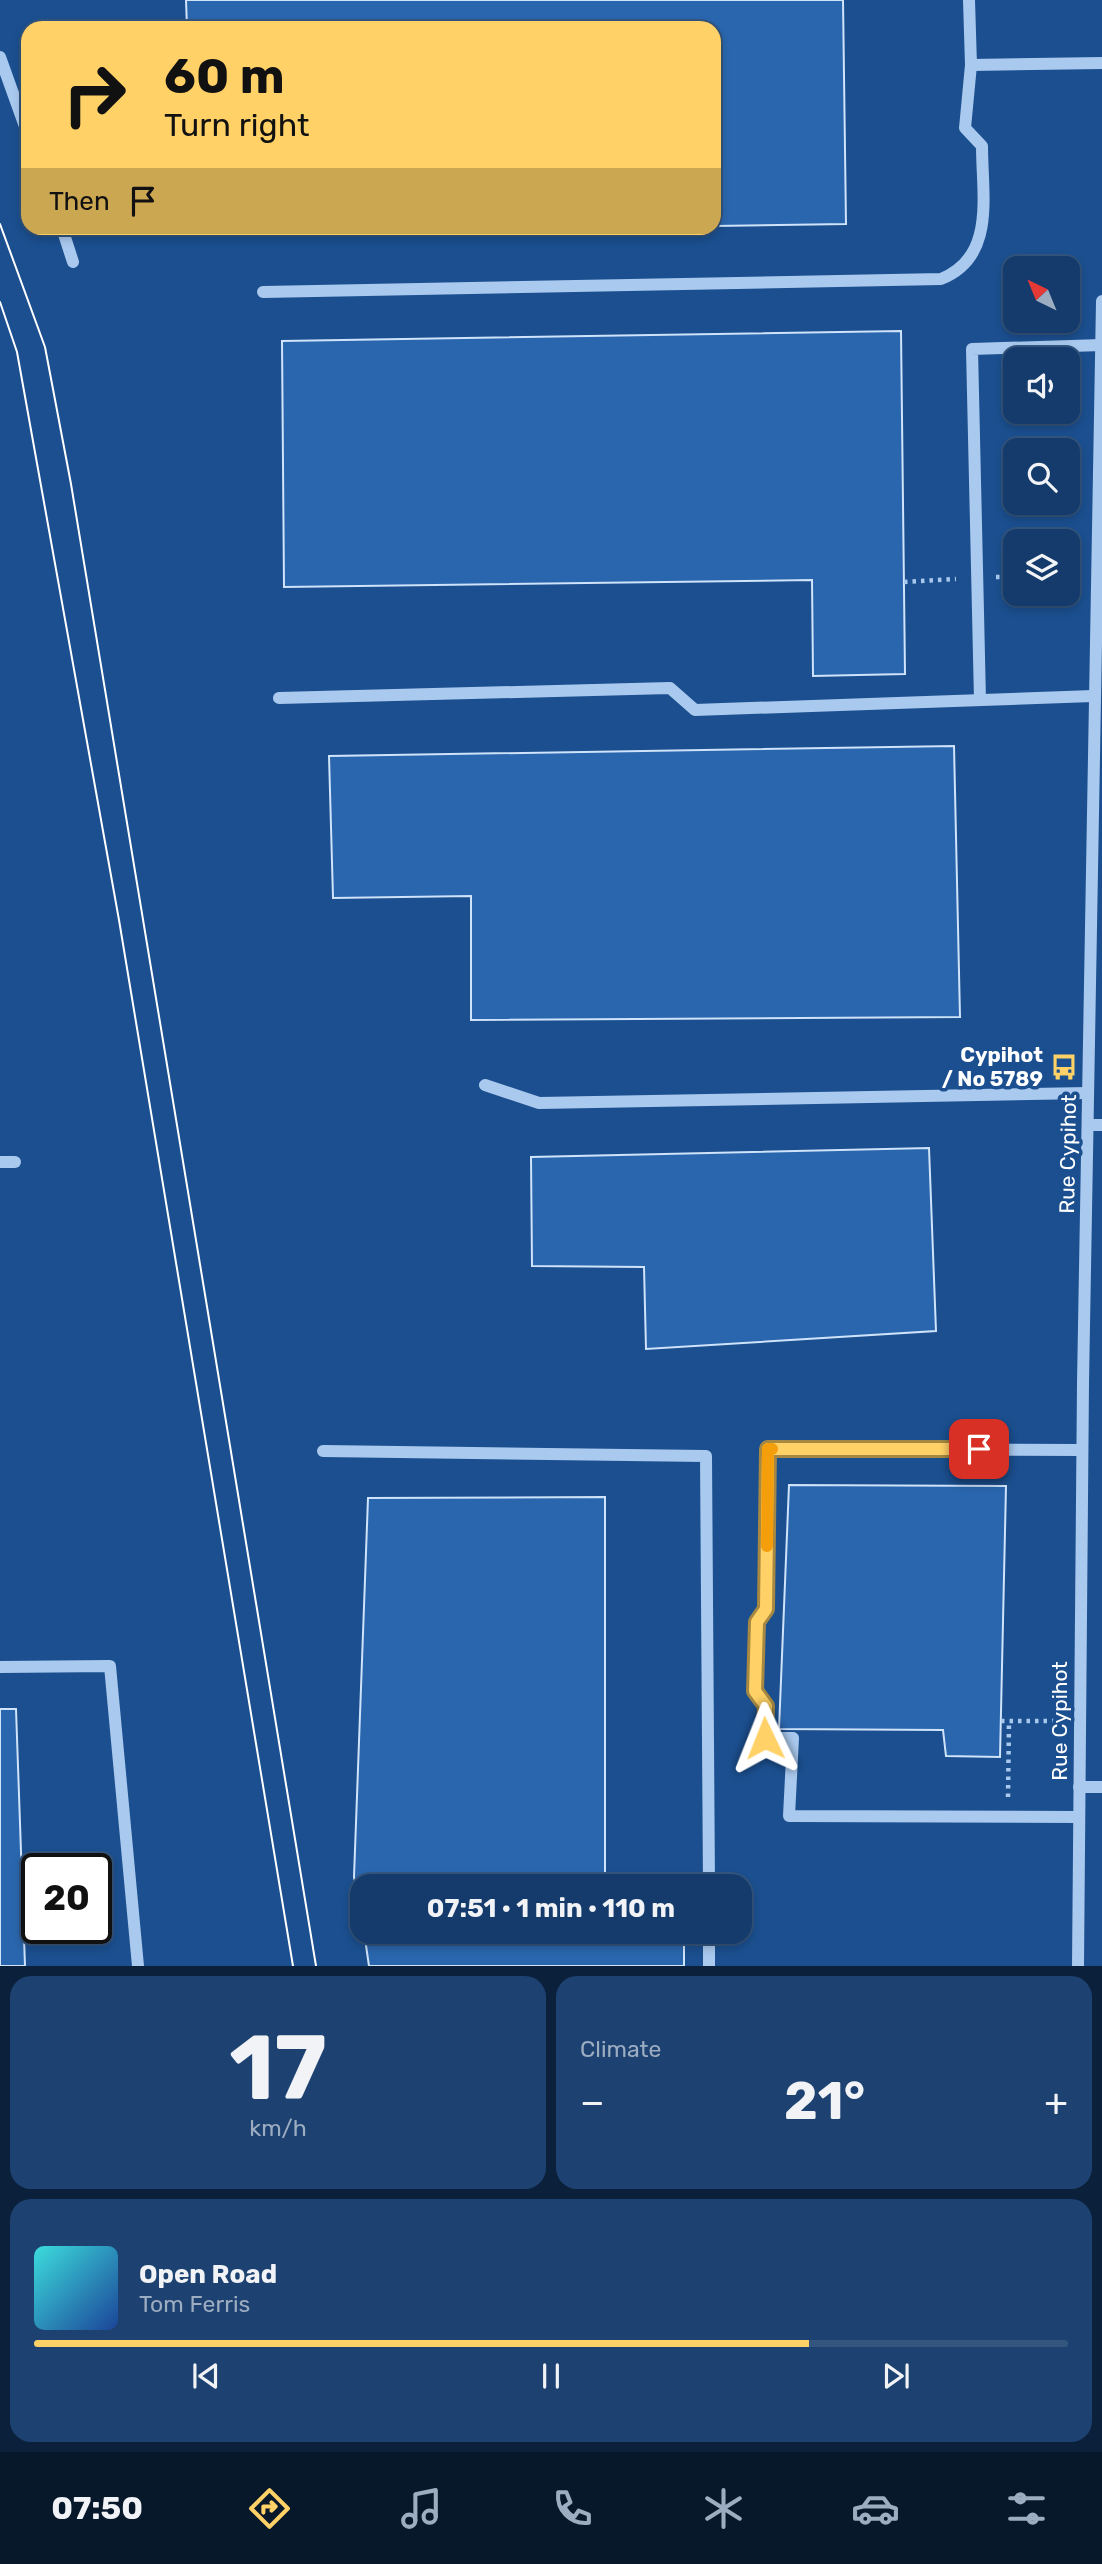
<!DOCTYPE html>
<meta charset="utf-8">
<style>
:root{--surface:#143b6b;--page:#1d4271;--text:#f1f3f6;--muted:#9dadc1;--line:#33557e;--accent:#ffd166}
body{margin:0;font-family:Rubik,sans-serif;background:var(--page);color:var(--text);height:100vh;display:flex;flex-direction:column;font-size:26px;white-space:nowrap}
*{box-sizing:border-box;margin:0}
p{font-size:23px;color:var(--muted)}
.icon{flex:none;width:38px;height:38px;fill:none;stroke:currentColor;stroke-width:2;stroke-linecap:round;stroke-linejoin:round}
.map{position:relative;height:1966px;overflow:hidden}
.sheet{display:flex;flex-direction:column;gap:10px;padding:10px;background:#0b203b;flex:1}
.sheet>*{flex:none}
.hud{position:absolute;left:21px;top:21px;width:700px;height:214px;border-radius:21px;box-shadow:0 4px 10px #0003,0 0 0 2px var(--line);background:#ffd166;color:#111;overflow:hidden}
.needle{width:46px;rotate:317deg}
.fabs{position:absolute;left:1003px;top:256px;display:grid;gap:14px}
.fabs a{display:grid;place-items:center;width:77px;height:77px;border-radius:14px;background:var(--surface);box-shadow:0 4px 10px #0003,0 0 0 2px var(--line);font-size:35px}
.speed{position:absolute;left:21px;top:1853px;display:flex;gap:14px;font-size:35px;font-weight:700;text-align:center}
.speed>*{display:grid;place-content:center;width:91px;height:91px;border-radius:50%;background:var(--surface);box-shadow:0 4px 10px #0003,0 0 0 2px var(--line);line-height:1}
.speed .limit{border:4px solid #111;border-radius:10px;background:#fff;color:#111}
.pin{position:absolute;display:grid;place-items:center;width:60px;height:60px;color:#fff;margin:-30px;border-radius:14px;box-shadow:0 4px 10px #0006}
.me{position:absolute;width:77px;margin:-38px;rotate:358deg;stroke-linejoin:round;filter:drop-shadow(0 0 5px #0008)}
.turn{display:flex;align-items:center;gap:24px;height:147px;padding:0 28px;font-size:32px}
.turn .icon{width:91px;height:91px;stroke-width:2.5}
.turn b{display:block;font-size:49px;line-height:60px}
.then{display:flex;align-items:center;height:66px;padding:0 28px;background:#0003;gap:14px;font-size:26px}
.big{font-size:52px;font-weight:700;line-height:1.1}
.sheet .card{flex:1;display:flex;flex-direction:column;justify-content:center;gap:10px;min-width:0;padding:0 24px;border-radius:21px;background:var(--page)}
.sheet .dial{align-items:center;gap:0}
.dial b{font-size:91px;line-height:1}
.song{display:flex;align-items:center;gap:21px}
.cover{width:84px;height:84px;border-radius:10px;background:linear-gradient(135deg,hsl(180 70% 55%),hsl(220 70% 35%))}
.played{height:7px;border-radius:4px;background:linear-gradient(90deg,var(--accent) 75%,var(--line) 75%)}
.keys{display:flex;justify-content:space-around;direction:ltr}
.heat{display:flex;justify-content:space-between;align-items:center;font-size:38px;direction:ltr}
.sheet .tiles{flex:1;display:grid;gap:10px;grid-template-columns:1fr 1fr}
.card:last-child{grid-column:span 2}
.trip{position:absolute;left:350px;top:1874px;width:402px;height:70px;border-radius:21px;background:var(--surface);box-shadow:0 4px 10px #0003,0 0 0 2px var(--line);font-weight:700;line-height:70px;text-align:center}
.dock{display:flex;height:112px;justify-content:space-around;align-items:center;background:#08182b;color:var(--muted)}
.dock .icon{width:49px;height:49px}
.dock .active{color:var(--accent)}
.dock b{font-size:32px;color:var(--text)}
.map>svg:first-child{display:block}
</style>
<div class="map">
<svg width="1102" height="1966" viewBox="0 0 1102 1966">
<rect width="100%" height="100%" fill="#1b4f8f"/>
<g fill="#2a66ad" stroke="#cfe3fa" stroke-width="2">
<path d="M186 0H843L846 224 714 226V28H187Z"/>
<path d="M190 228H653L190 236Z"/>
<path d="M901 331 905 674 813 676 812 580 284 587 282 341Z"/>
<path d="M954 746 960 1017 471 1020V896L333 898 329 756Z"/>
<path d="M929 1148 936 1331 646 1349 644 1267 532 1266 531 1157Z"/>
<path d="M789 1485 1006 1486 1000 1757 946 1756 943 1730 779 1729Z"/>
<path d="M605 1497V1886H362V1923L354 1877 368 1498Z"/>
<path d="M0 1709H16L25 1966H0Z"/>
<path d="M364 1932H684V1966H369Z"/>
</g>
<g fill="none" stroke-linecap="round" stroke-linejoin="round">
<g stroke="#a9c9ee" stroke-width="4.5" stroke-dasharray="3.5 5" stroke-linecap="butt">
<path d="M1068 576H1071"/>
<path d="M996 577H1015"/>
<path d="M904 582 956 579"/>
<path d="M1001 1721H1054"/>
<path d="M1008 1797 1009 1721"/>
</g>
<g stroke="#a9c9ee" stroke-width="12">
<path d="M969 0 971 65 1102 63"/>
<path d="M0 57 28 135"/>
<path d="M62 228 73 262"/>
<path d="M263 292 941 279C996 257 982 196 982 146L965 128 971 65"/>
<path d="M279 698 670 688 695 710 1093 696"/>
<path d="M980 700 972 349 1102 345"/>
<path d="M485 1085 539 1103 1088 1093"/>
<path d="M1088 1125H1102"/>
<path d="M0 1162H15"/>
<path d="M323 1451 706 1456 709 1886"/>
<path d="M0 1667 110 1666 138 1966"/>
<path d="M1079 1787H1102"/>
<path d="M1079 1817 789 1816 793 1738H765L766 1706 755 1691 757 1622 766 1609 768 1449 1082 1450"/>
<path d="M709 1932V1966"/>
<path d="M1078 1966 1083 1383 1102 301"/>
</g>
<g stroke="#fff" stroke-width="2">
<path d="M0 224 45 347 71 484 316 1966"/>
<path d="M0 302 17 352 119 920 293 1966"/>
</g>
</g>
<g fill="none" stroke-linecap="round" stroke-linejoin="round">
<g stroke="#a68842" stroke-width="18">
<path id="route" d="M765 1738 766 1706 755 1691 757 1622 766 1609 768 1449H979"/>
</g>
<use href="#route" stroke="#ffd166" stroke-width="12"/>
<path stroke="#f59e0b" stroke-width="12" d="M767 1546 768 1449H772"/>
</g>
<defs>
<g id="bus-bare" transform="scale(2.1)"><path d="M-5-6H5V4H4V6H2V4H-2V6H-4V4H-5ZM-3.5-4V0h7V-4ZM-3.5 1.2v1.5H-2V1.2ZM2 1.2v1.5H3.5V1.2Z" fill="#ffd166" stroke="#1b4f8f" stroke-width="2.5" paint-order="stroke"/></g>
</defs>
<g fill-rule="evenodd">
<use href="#bus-bare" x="1064" y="1067"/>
</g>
<g text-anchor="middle" stroke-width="7" stroke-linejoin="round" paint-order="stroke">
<g font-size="21" font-weight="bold" fill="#fff" stroke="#1b4f8f" text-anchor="end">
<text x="1043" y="1062">Cypihot<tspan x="1043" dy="24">/ No 5789</tspan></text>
</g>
<g font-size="21" fill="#fff" stroke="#1b4f8f">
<text transform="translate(1068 1154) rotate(-89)" y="7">Rue Cypihot</text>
<text transform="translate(1060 1721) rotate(-90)" y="7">Rue Cypihot</text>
</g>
</g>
</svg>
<div class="fabs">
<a><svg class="needle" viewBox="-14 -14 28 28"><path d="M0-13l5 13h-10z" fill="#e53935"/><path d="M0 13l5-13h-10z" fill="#9dadc1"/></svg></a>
<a><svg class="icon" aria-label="sound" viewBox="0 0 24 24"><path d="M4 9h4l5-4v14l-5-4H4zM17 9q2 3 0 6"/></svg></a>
<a><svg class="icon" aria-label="search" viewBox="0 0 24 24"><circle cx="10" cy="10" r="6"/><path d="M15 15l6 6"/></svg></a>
<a><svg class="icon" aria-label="layers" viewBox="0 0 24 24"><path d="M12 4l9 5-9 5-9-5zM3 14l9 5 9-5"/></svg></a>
</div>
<div class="speed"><div class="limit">20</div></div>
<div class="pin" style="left:979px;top:1449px;background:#d93025"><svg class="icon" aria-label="arrive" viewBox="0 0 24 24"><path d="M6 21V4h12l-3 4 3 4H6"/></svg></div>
<svg class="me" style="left:765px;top:1738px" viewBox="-20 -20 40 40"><path d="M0-17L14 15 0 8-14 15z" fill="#ffd166" stroke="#fff" stroke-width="4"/></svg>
<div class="trip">07:51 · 1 min · 110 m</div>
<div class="hud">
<div class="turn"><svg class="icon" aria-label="right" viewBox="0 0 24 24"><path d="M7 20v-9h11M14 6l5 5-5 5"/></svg><div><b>60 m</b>Turn right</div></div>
<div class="then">Then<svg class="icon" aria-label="arrive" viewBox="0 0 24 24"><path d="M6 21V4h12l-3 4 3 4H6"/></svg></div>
</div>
</div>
<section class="sheet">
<div class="tiles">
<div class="card dial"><b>17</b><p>km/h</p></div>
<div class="card"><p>Climate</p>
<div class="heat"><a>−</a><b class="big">21°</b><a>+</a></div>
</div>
<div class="card">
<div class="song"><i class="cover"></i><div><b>Open Road</b><p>Tom Ferris</p></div></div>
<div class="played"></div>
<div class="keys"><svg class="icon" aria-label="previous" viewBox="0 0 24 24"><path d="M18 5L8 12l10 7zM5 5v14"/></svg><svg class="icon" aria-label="pause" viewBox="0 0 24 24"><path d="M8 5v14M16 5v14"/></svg><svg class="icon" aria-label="next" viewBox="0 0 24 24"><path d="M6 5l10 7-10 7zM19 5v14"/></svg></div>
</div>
</div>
</section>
<nav class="dock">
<b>07:50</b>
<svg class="icon active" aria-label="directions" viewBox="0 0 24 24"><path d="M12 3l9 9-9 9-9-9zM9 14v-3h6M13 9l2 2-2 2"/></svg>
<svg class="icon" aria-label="music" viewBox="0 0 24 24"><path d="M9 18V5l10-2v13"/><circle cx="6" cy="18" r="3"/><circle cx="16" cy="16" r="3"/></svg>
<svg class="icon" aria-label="phone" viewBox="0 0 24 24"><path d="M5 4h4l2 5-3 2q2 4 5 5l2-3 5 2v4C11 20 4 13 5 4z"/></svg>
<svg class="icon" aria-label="climate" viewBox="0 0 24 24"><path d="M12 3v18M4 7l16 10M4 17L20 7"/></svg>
<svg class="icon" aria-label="car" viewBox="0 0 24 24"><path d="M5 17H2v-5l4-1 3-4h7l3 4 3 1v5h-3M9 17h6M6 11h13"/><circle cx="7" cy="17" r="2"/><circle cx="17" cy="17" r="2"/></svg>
<svg class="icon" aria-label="filters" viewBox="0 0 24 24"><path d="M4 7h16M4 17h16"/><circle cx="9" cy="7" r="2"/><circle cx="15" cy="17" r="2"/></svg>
</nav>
